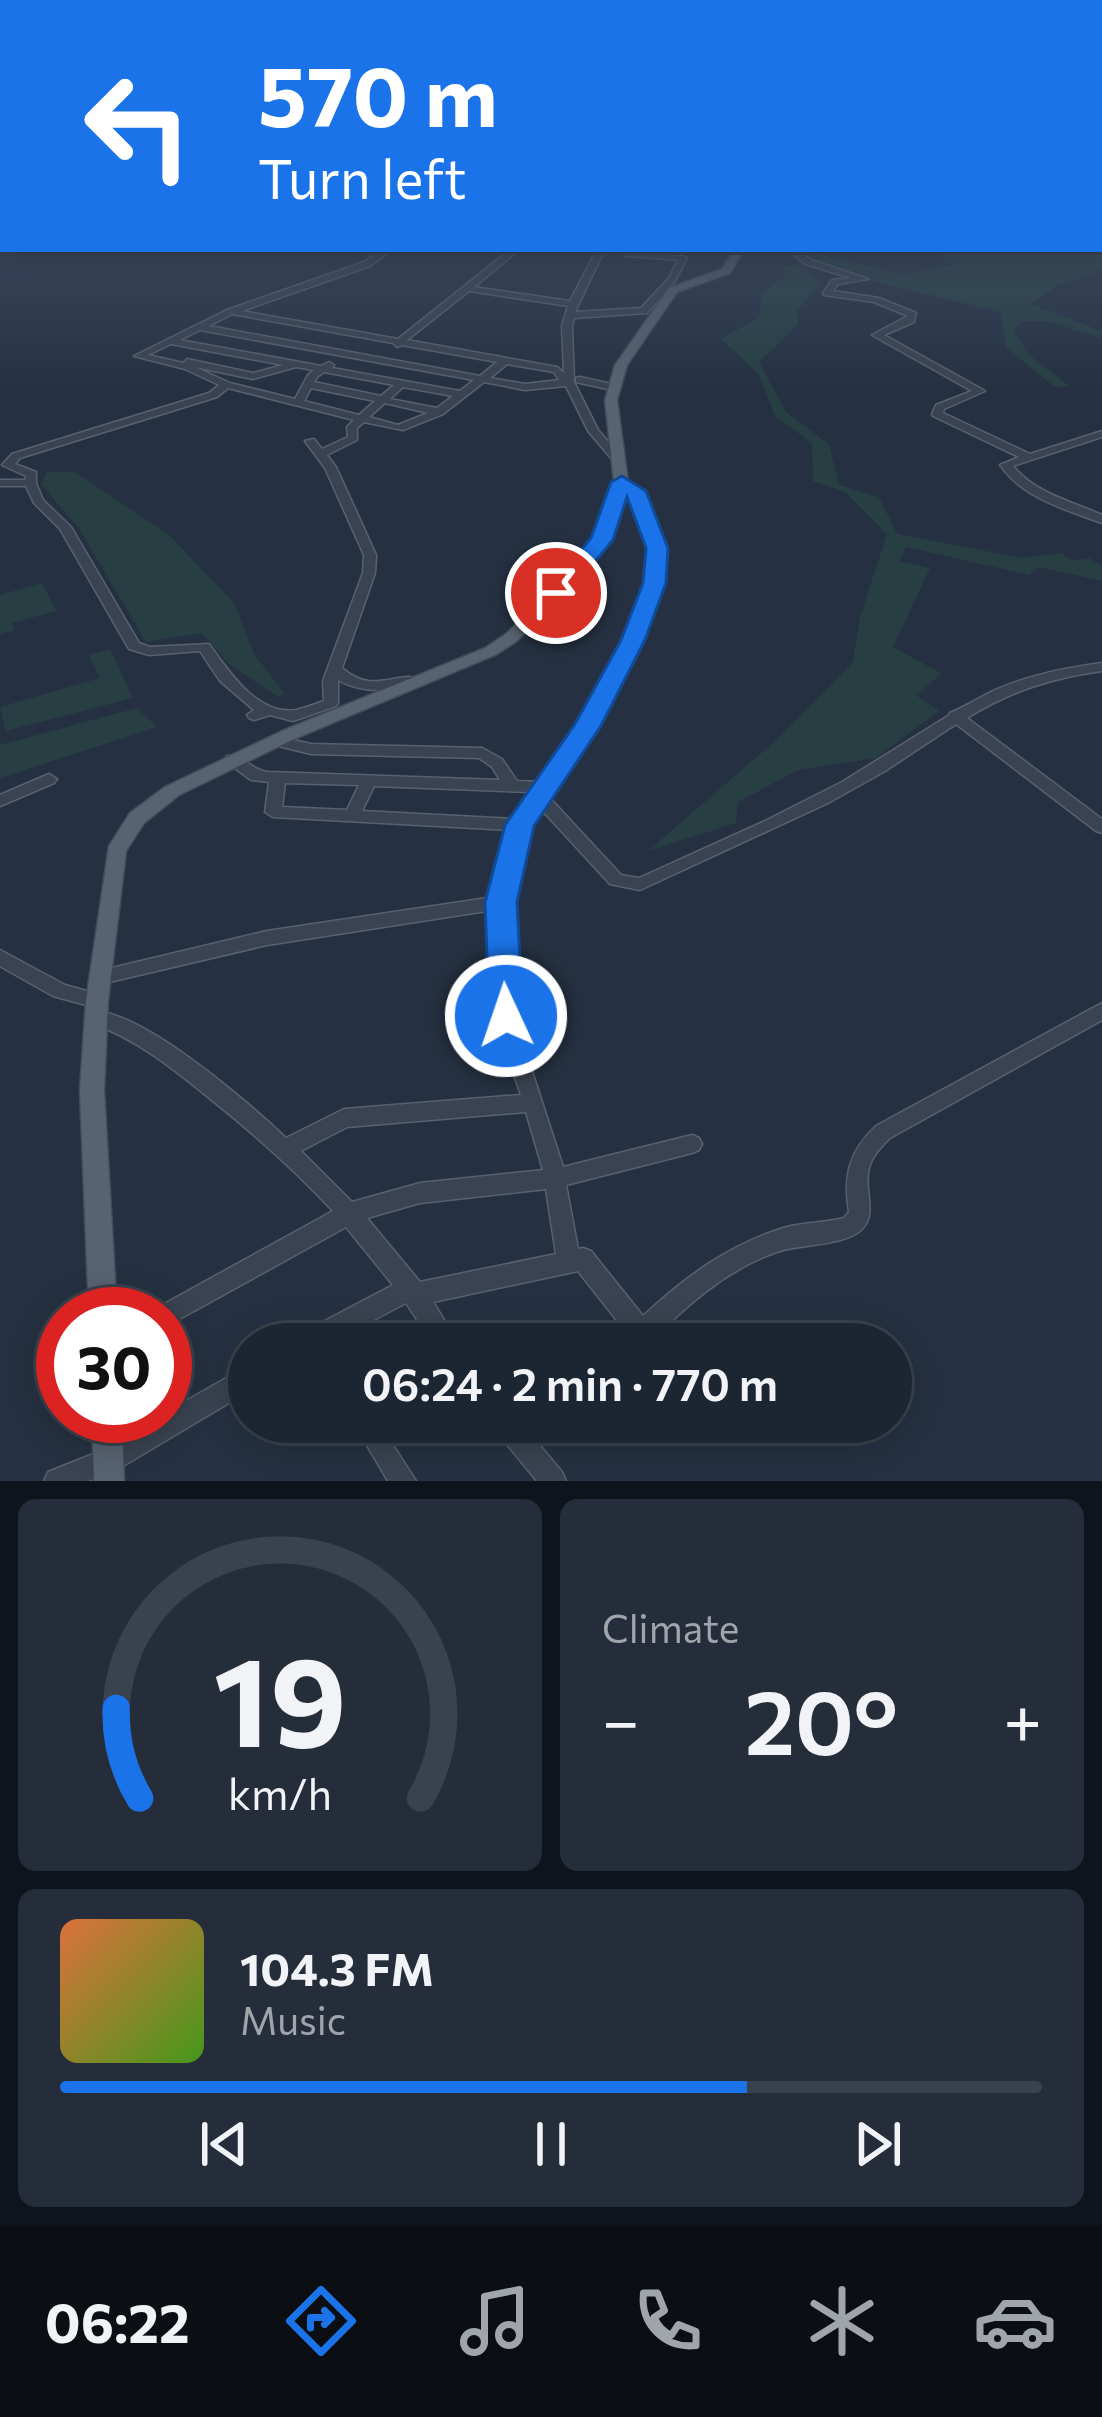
<!DOCTYPE html>
<meta charset="utf-8">
<style>
:root{--surface:#1c2532;--page:#252d3a;--text:#f1f3f6;--muted:#a0a5ac;--line:#3a424d;--accent:#1a73e8}
body{margin:0;font-family:Commissioner,sans-serif;background:var(--page);color:var(--text);height:100vh;display:flex;flex-direction:column;font-size:45px;white-space:nowrap}
*{box-sizing:border-box;margin:0}
p{font-size:39px;color:var(--muted)}
.icon{flex:none;width:66px;height:66px;fill:none;stroke:currentColor;stroke-width:2;stroke-linecap:round;stroke-linejoin:round}
.map{position:relative;height:1481px;overflow:hidden}
.details{display:flex;flex-direction:column;gap:18px;padding:18px;background:#0f141c;flex:1}
.details>*{flex:none}
.hud{position:absolute;left:0px;top:0px;width:1104px;height:252px;box-shadow:0 6px 30px #0003,0 0 0 3px var(--line);background:#1a73e8;color:#fff;overflow:hidden}
.speed{position:absolute;left:36px;top:1287px;display:flex;gap:24px;font-size:60px;font-weight:700;text-align:center}
.speed>*{display:grid;place-content:center;width:156px;height:156px;border-radius:50%;background:var(--surface);box-shadow:0 6px 30px #0003,0 0 0 3px var(--line);line-height:1}
.speed .limit{border:18px solid #d22;background:#fff;color:#111}
.pin{position:absolute;display:grid;place-items:center;width:102px;height:102px;color:#fff;margin:-51px;border:6px solid #fff;border-radius:50%;box-shadow:0 3px 12px #0007}
.me{position:absolute;width:132px;margin:-66px;rotate:357deg;stroke-linejoin:round;filter:drop-shadow(0 0 9px #0008)}
.turn{display:flex;align-items:center;gap:42px;height:252px;padding:0 60px;font-size:54px}
.turn .icon{width:156px;height:156px;stroke-width:2.5}
.turn b{display:block;font-size:84px;line-height:102px}
.big{font-size:90px;font-weight:600;line-height:1.1}
.details .tile{flex:1;display:flex;flex-direction:column;justify-content:center;gap:18px;min-width:0;padding:0 42px;border-radius:18px;background:var(--page)}
.details .dial{align-items:center;gap:0}
.dial svg{height:312px;overflow:visible;fill:none;stroke:var(--line);stroke-width:7;stroke-linecap:round;text-anchor:middle}
.dial text{fill:var(--text);stroke:none}
.song{display:flex;align-items:center;gap:36px}
.cover{width:144px;height:144px;border-radius:18px;background:linear-gradient(135deg,hsl(20 70% 55%),hsl(100 70% 35%))}
.played{height:12px;border-radius:6px;background:linear-gradient(90deg,var(--accent) 70%,var(--line) 70%)}
.keys{display:flex;justify-content:space-around;direction:ltr}
.heat{display:flex;justify-content:space-between;align-items:center;font-size:66px;direction:ltr}
.details .tiles{flex:1;display:grid;gap:18px;grid-template-columns:1fr 1fr}
.tile:last-child{grid-column:span 2}
.trip{position:absolute;left:228px;top:1323px;width:684px;height:120px;border-radius:60px;background:var(--surface);box-shadow:0 6px 30px #0003,0 0 0 3px var(--line);font-weight:600;line-height:120px;text-align:center}
.tabs{display:flex;height:192px;justify-content:space-around;align-items:center;background:#0b0f14;color:var(--muted)}
.tabs .icon{width:84px;height:84px}
.tabs .on{color:var(--accent)}
.tabs b{font-size:54px;color:var(--text)}
.map>svg:first-child{display:block}
</style>
<div class="map">
<svg width="1102" height="1481" viewBox="0 0 1102 1481">
<rect width="100%" height="100%" fill="#253142"/>
<g fill="#273f43">
<path d="M1102 220V270L1059 285 1030 304 1102 331V338L1047 321H1021L1014 330 1027 353 1069 386 1055 387 1006 347 1000 312 873 281 807 258 817 254 904 275 958 264 926 249H1101Z"/>
<path d="M801 264 821 283 797 311 798 324 759 362 786 412 829 444 839 485 879 497 897 534 1022 558 1061 553 1072 561 1088 558 1102 565V581L1039 567 1029 575 906 547 899 561 930 568 893 647 941 673 917 696 939 711 876 758 798 770 738 802 736 823 648 851 774 742 853 662 860 617 887 534 845 492 813 481 812 443 775 416 759 374 721 339 759 317 762 293 784 277 782 266Z"/>
<path d="M47 472H75L169 535 235 604 254 654 285 694 278 697 229 664 202 633 146 642 80 530 41 484Z"/>
<path d="M42 583 56 611 12 623 14 630 0 634V595Z"/>
<path d="M110 649 133 698 6 731 0 707 100 678 89 655Z"/>
<path d="M137 708 157 727 0 778V745Z"/>
</g>
<g fill="none" stroke-linecap="round" stroke-linejoin="round">
<g stroke="#58616f" stroke-width="3">
<g id="minor">
<path d="M384 249H393L370 266 242 311 398 339 511 249H520L474 287 570 301 597 249H605L575 312 641 308 669 278 678 260 628 256H625V252L683 256 687 258 675 281 647 313 574 318 572 326 574 382 598 430 619 454V458H611L588 431 566 386 525 390 484 382 443 414 403 430 364 422 357 428V440L327 455 336 467 376 555 375 573 342 668C375 697 396 668 425 680 401 693 362 694 338 680V703L336 706 293 721 270 715 254 720 249 718 247 715 254 710 220 681 200 651 149 655 129 649 60 529 34 503 26 486H0V480H25L26 476 2 465 12 454 209 393 219 385 185 369 134 356 227 310 364 262ZM469 291 568 306 562 326 564 373 557 367 407 340ZM232 314 393 343 397 347 402 345 497 362 480 376 209 326ZM200 330 474 380 460 391 332 368 334 365 329 362 321 366 180 340ZM171 344 283 365 253 373 187 359 183 363 148 355ZM507 364 554 372 559 380 525 384 490 378ZM195 367 253 379 296 367 314 370 308 375 295 399 230 383ZM324 372 394 385 381 396 314 382 317 377ZM403 387 453 396 437 408 390 399ZM228 388 354 420 347 427 348 437 322 449 314 439 305 441 325 468 364 555 363 573 323 681 324 701C315 704 305 708 296 710 258 716 228 671 209 644L150 647 139 643 71 527 43 500 36 483V472L15 464 20 458 217 397ZM311 388 375 401 359 415 304 401ZM385 403 428 413 398 425 369 417Z"/>
<path d="M786 249H795L811 260 868 279 838 284 833 291 879 298 916 313 914 322 884 335 985 391 944 409 943 413 1030 454 1102 431V437L1013 466C1035 493 1071 501 1102 515V523C1066 510 1023 498 1000 465L1019 457 933 416 932 414 936 405 972 391 872 335 908 316 874 302 824 295 823 293 832 280 851 278 805 264Z"/>
<path d="M580 377 616 385 617 387 612 390 576 382V378Z"/>
<path d="M621 479 642 493 658 530 664 559 661 583 640 640 595 726 548 796 621 875 639 878 765 821 842 782 948 716 950 713C965 707 980 697 995 690 1029 675 1065 668 1102 663V671C1052 678 1010 691 967 718L1102 819V833L1096 831 956 724 885 771 828 803 640 890 610 884 540 808 528 826 510 902 518 1028 563 1167 692 1135 699 1138 702 1144 699 1150 692 1153 566 1185 578 1249 583 1248 591 1251 643 1316C685 1277 731 1243 787 1227 806 1222 825 1223 844 1218L849 1212C843 1177 849 1151 876 1126L1102 1003V1020L890 1138C881 1147 872 1156 869 1168 863 1189 878 1213 862 1229 844 1247 799 1243 774 1253 724 1271 684 1308 648 1344H619L626 1332 578 1271 433 1302 459 1344H433L406 1303 328 1344H292L296 1336 393 1285 346 1227 165 1327V1314H154L157 1308 333 1211C295 1170 252 1132 208 1097 171 1067 135 1038 89 1022L87 1017 89 1012C136 1004 251 1105 286 1138L344 1109 521 1095 498 1028 493 910 267 945 101 984 95 982 92 977 95 972 267 931 494 897 511 830 273 817 265 812 269 782 251 780 224 760 227 756C242 753 252 771 268 772L500 780 492 767 479 758 311 754 270 744 267 741 275 736 311 744 482 748 502 759 517 781 542 782 581 725 626 640 649 583 652 559 646 530 633 497 615 482ZM285 783 359 785 347 810 282 807ZM374 786 530 792 531 797 516 819 362 811ZM526 1112 543 1170 420 1183 352 1202 301 1151 347 1127ZM546 1189 556 1254 420 1282 367 1218 420 1203Z"/>
<path d="M49 774 57 779 54 783 0 806V795Z"/>
<path d="M0 950 65 985 104 996 106 1001 104 1006 97 1008 53 996 0 966Z"/>
<path d="M249 1365V1391L118 1469 88 1481H44L48 1472 101 1451 160 1416H165V1413Z"/>
<path d="M368 1422H397L389 1439 416 1481H388L365 1442Z"/>
<path d="M493 1422H554L551 1431 537 1442 562 1472 566 1481H537L496 1431Z"/>
</g>
</g>
<g stroke="#434c5b" stroke-width="3">
<g id="major">
<path d="M735 249H745L730 273 677 292 627 365 617 400 628 482 619 519 589 568 518 640 497 654 294 739 179 795 144 823 126 851 108 1001 104 1090 117 1314H89L80 1090 86 1001 109 846 130 813 165 787 282 731 485 648 506 634 578 562 605 519 614 482 605 400 615 365 669 288 722 269Z"/>
<path d="M92 1416H122L124 1481H94Z"/>
</g>
</g>
<use href="#minor" fill="#3a4351" fill-rule="evenodd"/>
<use href="#major" fill="#586371" fill-rule="evenodd"/>
</g>
<linearGradient id="sky" x2="0" y2="1"><stop stop-color="#141b24"/><stop offset="0.47" stop-color="#404e65"/><stop offset="1" stop-color="#404e65" stop-opacity="0"/></linearGradient>
<rect width="1102" height="392" fill="url(#sky)"/>
<path fill="#1a73e8" stroke="#114b97" stroke-width="3" d="M622 476 646 491 668 548 666 583 645 640 601 726 534 826 517 902 523 1016 518 1026 506 1030 494 1026 489 1016 485 902 505 825 575 724 621 640 643 583 646 548 627 497 613 540 565 598H548L545 593 591 538 611 482Z"/>
</svg>
<div class="speed"><div class="limit">30</div></div>
<div class="pin" style="left:556px;top:593px;background:#d93025"><svg class="icon" aria-label="arrive" viewBox="0 0 24 24"><path d="M6 21V4h12l-3 4 3 4H6"/></svg></div>
<svg class="me" style="left:506px;top:1016px" viewBox="-20 -20 40 40"><circle r="17" fill="#1a73e8" stroke="#fff" stroke-width="3"/><path d="M0-11L8 9 0 5-8 9z" fill="#fff"/></svg>
<div class="trip">06:24 · 2 min · 770 m</div>
<div class="hud">
<div class="turn"><svg class="icon" aria-label="left" viewBox="0 0 24 24"><path d="M17 20v-9H6M10 6l-5 5 5 5"/></svg><div><b>570 m</b>Turn left</div></div>
</div>
</div>
<section class="details">
<div class="tiles">
<div class="tile dial"><svg viewBox="0 0 100 80">
<path d="M14 69A42 42 0 1 1 86 69"/>
<path d="M14 69A42 42 0 0 1 8 46" stroke="#1a73e8"/>
<text x="50" y="56" font-size="32" font-weight="700">19</text>
<text x="50" y="72" font-size="11">km/h</text>
</svg></div>
<div class="tile"><p>Climate</p>
<div class="heat"><a>−</a><b class="big">20°</b><a>+</a></div>
</div>
<div class="tile">
<div class="song"><i class="cover"></i><div><b>104.3 FM</b><p>Music</p></div></div>
<div class="played"></div>
<div class="keys"><svg class="icon" aria-label="previous" viewBox="0 0 24 24"><path d="M18 5L8 12l10 7zM5 5v14"/></svg><svg class="icon" aria-label="pause" viewBox="0 0 24 24"><path d="M8 5v14M16 5v14"/></svg><svg class="icon" aria-label="next" viewBox="0 0 24 24"><path d="M6 5l10 7-10 7zM19 5v14"/></svg></div>
</div>
</div>
</section>
<nav class="tabs">
<b>06:22</b>
<svg class="icon on" aria-label="directions" viewBox="0 0 24 24"><path d="M12 3l9 9-9 9-9-9zM9 14v-3h6M13 9l2 2-2 2"/></svg>
<svg class="icon" aria-label="music" viewBox="0 0 24 24"><path d="M9 18V5l10-2v13"/><circle cx="6" cy="18" r="3"/><circle cx="16" cy="16" r="3"/></svg>
<svg class="icon" aria-label="phone" viewBox="0 0 24 24"><path d="M5 4h4l2 5-3 2q2 4 5 5l2-3 5 2v4C11 20 4 13 5 4z"/></svg>
<svg class="icon" aria-label="climate" viewBox="0 0 24 24"><path d="M12 3v18M4 7l16 10M4 17L20 7"/></svg>
<svg class="icon" aria-label="car" viewBox="0 0 24 24"><path d="M5 17H2v-5l4-1 3-4h7l3 4 3 1v5h-3M9 17h6M6 11h13"/><circle cx="7" cy="17" r="2"/><circle cx="17" cy="17" r="2"/></svg>
</nav>
